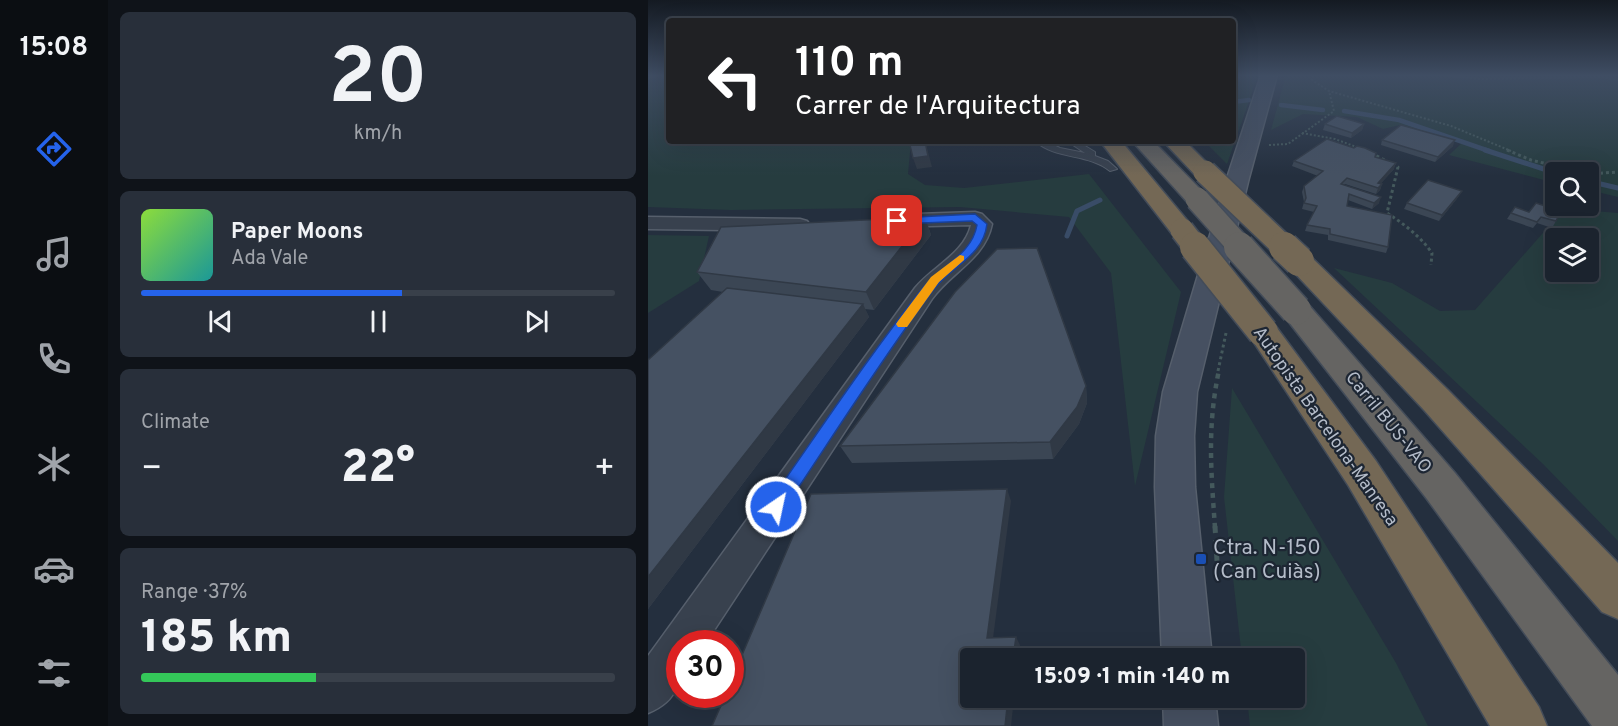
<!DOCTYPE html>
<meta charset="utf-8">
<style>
:root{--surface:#1b232e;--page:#282f3a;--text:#f1f3f6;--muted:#a0a4aa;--line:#39404a;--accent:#2563eb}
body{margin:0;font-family:Overpass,sans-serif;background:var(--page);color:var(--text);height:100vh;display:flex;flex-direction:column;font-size:22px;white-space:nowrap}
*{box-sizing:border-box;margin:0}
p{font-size:20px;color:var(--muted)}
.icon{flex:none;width:33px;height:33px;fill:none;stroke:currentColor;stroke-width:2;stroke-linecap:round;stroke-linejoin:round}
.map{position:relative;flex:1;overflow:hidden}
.panel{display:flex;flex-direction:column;gap:12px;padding:12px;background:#0f1319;width:540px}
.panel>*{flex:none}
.guide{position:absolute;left:18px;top:18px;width:570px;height:126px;border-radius:6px;box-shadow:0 6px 24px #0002,0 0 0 2px var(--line);background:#202124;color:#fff;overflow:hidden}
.controls{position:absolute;left:897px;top:162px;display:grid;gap:12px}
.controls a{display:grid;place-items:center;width:54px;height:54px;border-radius:6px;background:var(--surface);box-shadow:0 6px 24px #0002,0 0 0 2px var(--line);font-size:30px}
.speed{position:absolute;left:18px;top:630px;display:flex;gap:12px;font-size:30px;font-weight:700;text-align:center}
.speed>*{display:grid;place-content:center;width:78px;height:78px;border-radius:50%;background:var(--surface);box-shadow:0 6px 24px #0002,0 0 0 2px var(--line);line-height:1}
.speed .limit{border:9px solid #d22;background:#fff;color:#111}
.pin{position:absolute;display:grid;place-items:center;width:51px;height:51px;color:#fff;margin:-26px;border-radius:12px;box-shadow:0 3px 9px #0006}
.me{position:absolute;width:66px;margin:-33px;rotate:34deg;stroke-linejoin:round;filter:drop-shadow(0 0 4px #0008)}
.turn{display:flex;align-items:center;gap:21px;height:126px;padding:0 30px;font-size:27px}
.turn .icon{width:78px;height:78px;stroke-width:2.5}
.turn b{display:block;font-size:42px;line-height:51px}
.big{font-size:45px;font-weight:800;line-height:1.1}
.panel .tile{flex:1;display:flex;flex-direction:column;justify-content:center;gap:9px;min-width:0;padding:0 21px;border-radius:9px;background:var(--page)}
.panel .dial{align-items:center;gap:0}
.dial b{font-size:78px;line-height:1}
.song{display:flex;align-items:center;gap:18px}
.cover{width:72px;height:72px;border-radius:9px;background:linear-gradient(135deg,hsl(90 70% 55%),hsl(180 70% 35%))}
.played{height:6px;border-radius:3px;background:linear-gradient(90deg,var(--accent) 55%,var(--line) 55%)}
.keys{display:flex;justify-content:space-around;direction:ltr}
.heat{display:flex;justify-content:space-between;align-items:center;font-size:33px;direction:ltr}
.charge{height:9px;border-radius:4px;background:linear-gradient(90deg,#34c759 37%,var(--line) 0)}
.trip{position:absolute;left:312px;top:648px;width:345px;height:60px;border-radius:6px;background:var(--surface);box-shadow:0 6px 24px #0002,0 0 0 2px var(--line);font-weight:800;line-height:60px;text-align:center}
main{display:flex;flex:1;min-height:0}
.menu{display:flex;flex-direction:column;width:108px;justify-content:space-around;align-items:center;background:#0b0e12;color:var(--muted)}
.menu .icon{width:42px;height:42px}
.menu .on{color:var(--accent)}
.menu b{font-size:27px;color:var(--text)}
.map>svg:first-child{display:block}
</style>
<main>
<nav class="menu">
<b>15:08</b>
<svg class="icon on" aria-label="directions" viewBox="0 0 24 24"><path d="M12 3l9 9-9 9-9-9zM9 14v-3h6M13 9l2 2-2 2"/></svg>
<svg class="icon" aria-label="music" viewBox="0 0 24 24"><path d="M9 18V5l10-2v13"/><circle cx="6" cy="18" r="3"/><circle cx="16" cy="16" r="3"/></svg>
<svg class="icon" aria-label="phone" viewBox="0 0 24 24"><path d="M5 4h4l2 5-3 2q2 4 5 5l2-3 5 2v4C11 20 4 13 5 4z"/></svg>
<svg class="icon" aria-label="climate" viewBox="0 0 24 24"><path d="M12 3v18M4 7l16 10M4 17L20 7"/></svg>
<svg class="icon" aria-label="car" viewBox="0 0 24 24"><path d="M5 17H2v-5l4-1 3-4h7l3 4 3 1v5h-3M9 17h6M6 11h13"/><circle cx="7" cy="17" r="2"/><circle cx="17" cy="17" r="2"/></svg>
<svg class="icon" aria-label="filters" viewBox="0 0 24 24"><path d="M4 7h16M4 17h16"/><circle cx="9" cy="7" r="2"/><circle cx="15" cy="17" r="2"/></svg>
</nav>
<section class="panel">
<div class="tile dial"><b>20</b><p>km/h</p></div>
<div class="tile">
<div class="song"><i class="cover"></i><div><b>Paper Moons</b><p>Ada Vale</p></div></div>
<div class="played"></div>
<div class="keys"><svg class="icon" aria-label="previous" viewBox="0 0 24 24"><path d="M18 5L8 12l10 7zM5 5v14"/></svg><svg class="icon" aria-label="pause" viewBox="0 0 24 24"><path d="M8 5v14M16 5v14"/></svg><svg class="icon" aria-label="next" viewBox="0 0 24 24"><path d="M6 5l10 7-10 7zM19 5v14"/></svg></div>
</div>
<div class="tile"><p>Climate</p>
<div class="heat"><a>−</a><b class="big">22°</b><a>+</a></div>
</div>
<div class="tile"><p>Range · 37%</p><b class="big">185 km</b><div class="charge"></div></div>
</section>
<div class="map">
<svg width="970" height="726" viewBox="0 0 970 726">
<rect width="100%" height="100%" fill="#242f3e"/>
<g fill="#263c3f" fill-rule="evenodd">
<path d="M0 75H21V141H263L260 174 277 185 316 188 441 174 533 292 487 486 463 273 421 217 312 207 83 210 0 207Z"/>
<path d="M585 75H610L579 164 556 141H585Z"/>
<path d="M638 75H970V197L941 190 940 172H908L907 183 801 155 814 143 752 125 735 129 709 117 655 114 623 130Z"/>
<path d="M899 207 970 213V541L895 464 686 268 744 283 792 311 827 310 901 226ZM908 238H940V272H908Z"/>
<path d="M0 235 61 236 51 281 0 313Z"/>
<path d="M584 388 748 663 780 726H602L599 698H646V658H594L576 497Z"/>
</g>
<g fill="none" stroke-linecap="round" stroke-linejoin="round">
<g stroke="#394c67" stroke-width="4.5">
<path d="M585 102 601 100"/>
<path d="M633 105 675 110"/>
<path d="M696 111 751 120 841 151"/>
</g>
<g stroke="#394c67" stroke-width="5">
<path d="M837 150 908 173"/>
<path d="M940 181 970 188"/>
<path d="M419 236 429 211 452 200"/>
</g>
<g stroke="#565f6c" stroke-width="2">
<path id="service" d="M387 141H397L412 148 437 153 419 141H429L447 152V156L460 161 469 169 462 171C440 153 408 160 387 141Z"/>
</g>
<g stroke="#565f6c" stroke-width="3">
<g id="minor">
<path d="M327 212 334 214 344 224C337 259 303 272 284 299L57 644H32C32 676 35 699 0 713V656L267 288C285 266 316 254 323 225L241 227 234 225 231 221 234 217 241 215Z"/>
<path d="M0 217 152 219 159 221 162 225 159 229 152 231 0 229Z"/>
</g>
</g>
<g stroke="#565f6c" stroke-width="3">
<g id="secondary">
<path d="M613 75H629L601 178 549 392 546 436 547 487 564 658H514L507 487 508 436 515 392 579 178Z"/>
<path d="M515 698H567L570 726H516Z"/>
</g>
</g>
<g stroke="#434c59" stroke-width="3">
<g id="trunk">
<path d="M484 141H505L557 194 561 199 557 204 549 206 541 204Z"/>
<path d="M648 300 659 303 807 473 970 675V726H944L779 499 637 317 633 310 637 303Z"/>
</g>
</g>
<g stroke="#434c59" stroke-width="3">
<g id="motorway">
<path d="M452 141H473L543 225 547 230 543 235 534 238 525 235Z"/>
<path d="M515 141H537L568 172 565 177 557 179 549 177Z"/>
<path d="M651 253 661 255 800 390 970 563V619L954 612 776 410 641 267 637 261 641 255Z"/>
<path d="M615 321 626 324 728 461 891 707 899 726H842L700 485 599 332 604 324Z"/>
</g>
</g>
<g stroke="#44595c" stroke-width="2" stroke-dasharray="2 2" stroke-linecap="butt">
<path d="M665 75 664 80 681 91 803 126 863 151"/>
<path d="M794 75 833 79 954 77 970 80"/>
<path d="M0 78 14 75"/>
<path d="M654 133 687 139 711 148"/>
<path d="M621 145 640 144 686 111 681 91"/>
</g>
<g stroke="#44595c" stroke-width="3" stroke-dasharray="3 3" stroke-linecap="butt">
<path d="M859 150 883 160 933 172"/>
<path d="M723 153 750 167 739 213C756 224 772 236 784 253L783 265"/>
<path d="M940 174 970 172"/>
<path d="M570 371 578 333"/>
</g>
<path stroke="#44595c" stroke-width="4.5" stroke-dasharray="5 5" stroke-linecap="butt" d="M567 528C563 470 559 427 571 370"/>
<path stroke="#44595c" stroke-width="5" stroke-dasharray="7 7" stroke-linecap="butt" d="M567 526 569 561"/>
<use href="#service" fill="#38414e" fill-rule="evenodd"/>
<use href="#minor" fill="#38414e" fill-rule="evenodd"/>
<use href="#secondary" fill="#465061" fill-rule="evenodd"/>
<use href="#trunk" fill="#656462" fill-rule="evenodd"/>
<use href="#motorway" fill="#746855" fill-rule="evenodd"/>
<g stroke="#434c59" stroke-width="26" stroke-linecap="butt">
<path id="trunk-bridge-far1" d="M549 199 593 248"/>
</g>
<g stroke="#434c59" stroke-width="33" stroke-linecap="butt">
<path id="trunk-bridge" d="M591 247 648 310"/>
</g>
<g stroke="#434c59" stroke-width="26" stroke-linecap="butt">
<g id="motorway-bridge-far1">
<path d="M557 172 637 248"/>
<path d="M534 230 548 248"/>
</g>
</g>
<g stroke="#434c59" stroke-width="33" stroke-linecap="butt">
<g id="motorway-bridge">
<path d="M547 247 615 332"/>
<path d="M636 247 651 261"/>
</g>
</g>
<use href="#trunk-bridge-far1" stroke="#656462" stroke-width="23"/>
<use href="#trunk-bridge" stroke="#656462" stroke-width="30"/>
<use href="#motorway-bridge-far1" stroke="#746855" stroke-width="23"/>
<use href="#motorway-bridge" stroke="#746855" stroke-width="30"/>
</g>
<g fill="#3b4654">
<path d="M677 124H716L714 130 703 138 675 130Z"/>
<path d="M734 140 805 146 787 162 733 145Z"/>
<path d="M727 157 746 169 733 183 734 184 732 190 728 194 697 184 696 185 731 203 724 209 700 200 699 206 740 247 738 253 680 240V235L657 231 659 225 666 212 654 209 656 202 654 192 656 186 670 176 644 166 646 161Z"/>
<path d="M811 196 791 221 756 209 759 203Z"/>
<path d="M867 207 908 221 904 228 889 223 885 228 859 219Z"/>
<path d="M277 217 283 235 226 310 217 309 221 317 0 609V360L75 292 63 290 49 272Z"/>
<path d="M438 386 439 403 431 424 405 459 204 463 192 446Z"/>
</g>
<g fill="#303945">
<path d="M716 124 714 130 703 138 704 133Z"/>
<path d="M807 140 805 146 787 162 790 157Z"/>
<path d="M277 141 284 167 269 169 265 158Z"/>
<path d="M748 163 746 169 728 189 730 183Z"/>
<path d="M734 184 732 190 728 194 730 188Z"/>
<path d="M814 191 811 196 791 221 794 215Z"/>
<path d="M733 197 731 203 724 209 726 203Z"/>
<path d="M277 217 283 235 226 310 218 292Z"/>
<path d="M215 304 221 317 0 609V577Z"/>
<path d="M438 386 439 403 431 424 405 459 402 442Z"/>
<path d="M359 489 363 501 344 646 339 638Z"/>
<path d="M368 637 372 645 371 658H365Z"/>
<path d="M360 698H366L363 726H357Z"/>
</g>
<g fill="#455162" stroke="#303945" stroke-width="1.5">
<path d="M689 116 716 124 704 133 677 124Z"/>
<path d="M753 125 807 140 790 157 734 140Z"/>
<path d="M679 139 706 148 709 146 717 148 728 153 727 157 748 163 730 183 734 184 730 188 699 178 693 184 733 197 726 203 701 194 699 206 744 215 740 247 682 234V229L659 225 669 206 656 203 658 198 656 186 675 171 646 161Z"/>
<path d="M261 141H277L280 156 265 158Z"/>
<path d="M780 180 814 191 794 215 759 203Z"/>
<path d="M888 203 913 211 908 221 893 217 889 222 863 213 867 207 881 212Z"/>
<path d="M277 217 218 292 49 272 73 227Z"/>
<path d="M389 248 438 386 429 407 402 442 192 446 307 292 349 249Z"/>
<path d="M79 288 215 304 0 577V360Z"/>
<path d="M359 489 339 638 368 637 365 658H322V698H360L357 726H64L78 694H82V683L163 494Z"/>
</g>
<linearGradient id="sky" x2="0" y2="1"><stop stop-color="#141a22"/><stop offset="0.43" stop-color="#3f4d63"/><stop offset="1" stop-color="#3f4d63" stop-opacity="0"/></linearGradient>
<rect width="970" height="176" fill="url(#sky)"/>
<path fill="#2563eb" stroke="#184099" stroke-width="1.5" d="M327 214 339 224C335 257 304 265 286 289 232 361 184 438 134 512L128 515 122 512 119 507 122 501C172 430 220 357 274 289 292 266 324 255 329 225L324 221 249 224 244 221 249 218Z"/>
<path fill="#f59e0b" d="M312 255 316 256V260L291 282 259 327H250L248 324 250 321 283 277Z"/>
<rect fill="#1a4fb4" stroke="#1d2633" stroke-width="2" x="547" y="553" width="12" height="12" rx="3"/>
<g text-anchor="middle" stroke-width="4.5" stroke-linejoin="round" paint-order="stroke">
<g font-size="18" fill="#b4bcc9" stroke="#1d2633">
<text transform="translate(741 422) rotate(51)" y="6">Carril BUS-VAO</text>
<text transform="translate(678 426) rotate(55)" y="6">Autopista Barcelona-Manresa</text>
</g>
<g font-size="21" fill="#b4bcc9" stroke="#1d2633" text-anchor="start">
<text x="565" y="554">Ctra. N-150<tspan x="565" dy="24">(Can Cuiàs)</tspan></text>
</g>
</g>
</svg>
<div class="controls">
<a><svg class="icon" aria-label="search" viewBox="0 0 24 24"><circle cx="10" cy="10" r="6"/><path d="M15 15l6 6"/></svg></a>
<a><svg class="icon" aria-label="layers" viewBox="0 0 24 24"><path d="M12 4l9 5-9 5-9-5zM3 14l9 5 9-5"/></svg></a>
</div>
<div class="speed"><div class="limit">30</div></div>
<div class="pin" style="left:249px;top:221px;background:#d93025"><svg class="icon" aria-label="arrive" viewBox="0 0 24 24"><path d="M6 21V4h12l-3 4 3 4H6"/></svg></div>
<svg class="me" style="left:128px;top:507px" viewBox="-20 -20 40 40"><circle r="17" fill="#2563eb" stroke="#fff" stroke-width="3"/><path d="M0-11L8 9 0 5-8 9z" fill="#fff"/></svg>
<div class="trip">15:09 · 1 min · 140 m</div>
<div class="guide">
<div class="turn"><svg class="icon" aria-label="left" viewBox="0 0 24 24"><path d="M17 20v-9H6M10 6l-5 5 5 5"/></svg><div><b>110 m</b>Carrer de l'Arquitectura</div></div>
</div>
</div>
</main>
